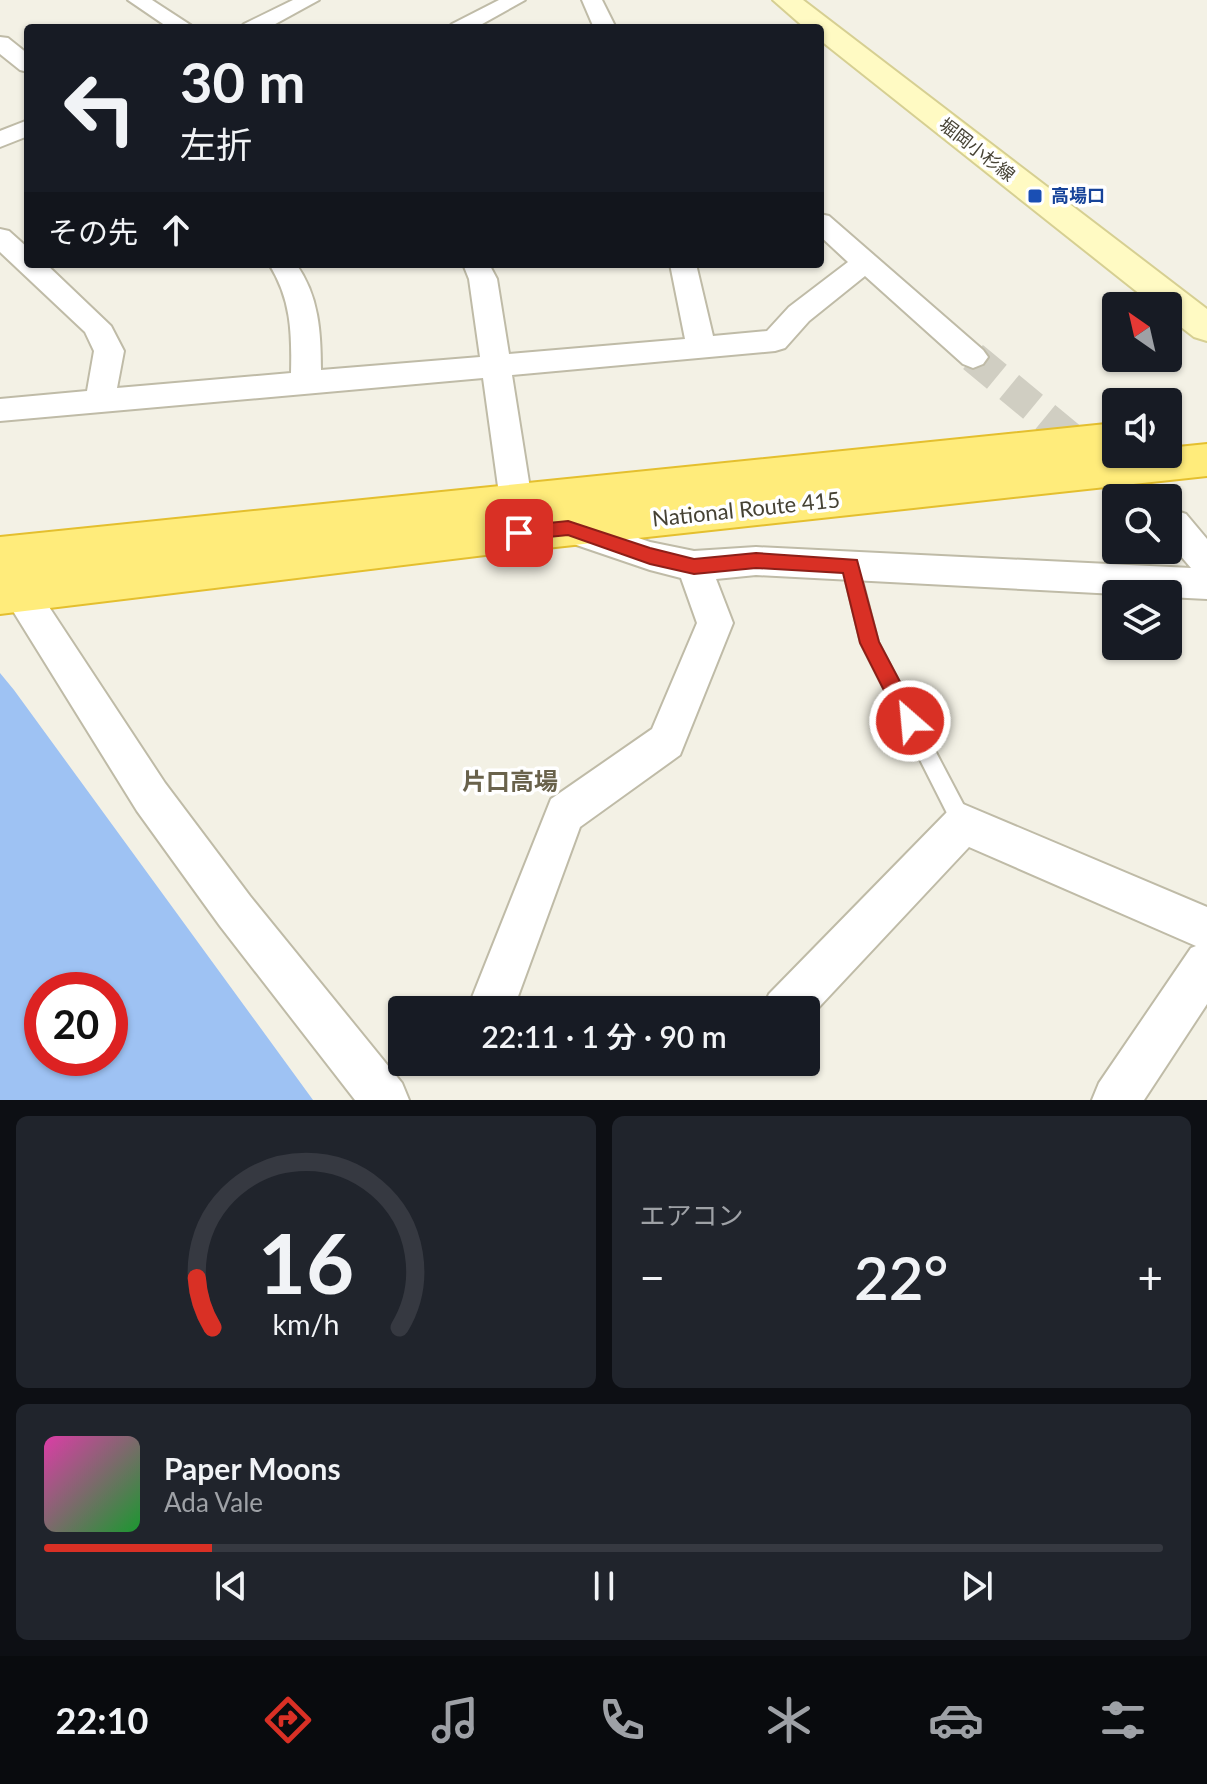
<!DOCTYPE html>
<html lang="ja">
<meta charset="utf-8">
<style>
:root{--surface:#171b24;--page:#20242c;--text:#f1f3f6;--muted:#9ea1a6;--line:#363941;--accent:#d93025}
body{margin:0;font-family:Lato,"Noto Sans JP",sans-serif;background:var(--page);color:var(--text);height:100vh;display:flex;flex-direction:column;font-size:30px;white-space:nowrap}
*{box-sizing:border-box;margin:0}
p{font-size:26px;color:var(--muted)}
.icon{flex:none;width:44px;height:44px;fill:none;stroke:currentColor;stroke-width:2;stroke-linecap:round;stroke-linejoin:round}
.map{position:relative;height:1100px;overflow:hidden}
.side{display:flex;flex-direction:column;gap:16px;padding:16px;background:#0d0f14;flex:1}
.side>*{flex:none}
.top-card{position:absolute;left:24px;top:24px;width:800px;height:244px;border-radius:8px;box-shadow:0 2px 6px #0004;background:#171b24;color:var(--text);overflow:hidden}
.needle{width:52px;rotate:326deg}
.buttons{position:absolute;left:1102px;top:292px;display:grid;gap:16px}
.buttons a{display:grid;place-items:center;width:80px;height:80px;border-radius:8px;background:var(--surface);box-shadow:0 2px 6px #0004;font-size:40px}
.speed{position:absolute;left:24px;top:972px;display:flex;gap:16px;font-size:40px;font-weight:700;text-align:center}
.speed>*{display:grid;place-content:center;width:104px;height:104px;border-radius:50%;background:var(--surface);box-shadow:0 2px 6px #0004;line-height:1}
.speed .limit{border:12px solid #d22;background:#fff;color:#111}
.pin{position:absolute;display:grid;place-items:center;width:68px;height:68px;color:#fff;margin:-34px;border-radius:16px;box-shadow:0 4px 12px #0006}
.me{position:absolute;width:88px;margin:-44px;rotate:333deg;stroke-linejoin:round;filter:drop-shadow(0 0 6px #0008)}
.turn{display:flex;align-items:center;gap:28px;height:168px;padding:0 24px;font-size:36px}
.turn .icon{width:104px;height:104px;stroke-width:2.5}
.turn b{display:block;font-size:56px;line-height:68px}
.then{display:flex;align-items:center;height:76px;padding:0 24px;background:#0003;gap:16px;font-size:30px}
.big{font-size:60px;font-weight:600;line-height:1.1}
.side .widget{flex:1;display:flex;flex-direction:column;justify-content:center;gap:12px;min-width:0;padding:0 28px;border-radius:12px;background:var(--page)}
.side .dial{align-items:center;gap:0}
.dial svg{height:208px;overflow:visible;fill:none;stroke:var(--line);stroke-width:7;stroke-linecap:round;text-anchor:middle}
.dial text{fill:var(--text);stroke:none}
.song{display:flex;align-items:center;gap:24px}
.cover{width:96px;height:96px;border-radius:12px;background:linear-gradient(135deg,hsl(320 70% 55%),hsl(130 70% 35%))}
.played{height:8px;border-radius:4px;background:linear-gradient(90deg,var(--accent) 15%,var(--line) 15%)}
.keys{display:flex;justify-content:space-around;direction:ltr}
.heat{display:flex;justify-content:space-between;align-items:center;font-size:44px;direction:ltr}
.side .tiles{flex:1;display:grid;gap:16px;grid-template-columns:1fr 1fr}
.widget:last-child{grid-column:span 2}
.trip{position:absolute;left:388px;top:996px;width:432px;height:80px;border-radius:8px;background:var(--surface);box-shadow:0 2px 6px #0004;font-weight:600;line-height:80px;text-align:center}
.tabs{display:flex;height:128px;justify-content:space-around;align-items:center;background:#090b0e;color:var(--muted)}
.tabs .icon{width:56px;height:56px}
.tabs .current{color:var(--accent)}
.tabs b{font-size:36px;color:var(--text)}
.map>svg:first-child{display:block}
</style>
<div class="map">
<svg width="1207" height="1100" viewBox="0 0 1207 1100">
<rect width="100%" height="100%" fill="#f3f1e5"/>
<path fill="#9ec2f3" fill-rule="evenodd" d="M0 673 14 690 313 1100H0ZM42 990H110V1058H42Z"/>
<g fill="none" stroke-linecap="round" stroke-linejoin="round">
<path stroke="#d0cec2" stroke-width="31" stroke-dasharray="31 16" stroke-linecap="butt" d="M973 357 1143 498"/>
<g stroke="#bfbba7" stroke-width="4">
<path id="service" d="M850 558 856 560 858 565 878 642 970 817 973 824 970 831 963 834 956 831 861 643 842 565 844 560Z"/>
</g>
<g stroke="#bfbba7" stroke-width="4">
<g id="minor">
<path d="M128 0H152L195 28H169Z"/>
<path d="M293 0H319L268 28H240L244 24Z"/>
<path d="M499 0H525L475 28H448L452 24Z"/>
<path d="M582 0H602L616 28H594Z"/>
<path d="M0 37 8 38 28 54V72L20 70 0 54Z"/>
<path d="M28 120V136L0 147V131Z"/>
<path d="M820 214 829 216 983 350 988 357 983 364 973 368 963 364 865 276 809 321 785 348 775 351 512 375 532 501 528 510 516 514 504 510 500 501 483 378 0 421V399L87 391 94 351 85 332 0 252V229L9 231 28 248V264H46L111 326 124 351 117 388 291 373C292 332 291 299 269 264H296C319 296 321 332 321 370L480 357 469 279 463 264H489L497 279 509 354 685 339 670 264H696L713 336 767 331 789 307 848 262 820 236Z"/>
<path d="M1174 510 1186 514 1207 539V599L1168 597V594H1116L756 575 716 579 733 623 680 755 580 827 513 1010H467L551 799 652 729 697 623 681 578 650 570 556 538 551 528 556 518 568 514 650 542 694 551 756 547 1191 568 1168 541V512Z"/>
<path d="M20 577 32 581 165 783 250 896 402 1083 409 1100H355L220 926 137 811 8 603 2 592 8 581Z"/>
<path d="M963 804 1207 907V1004L1144 1100H1092L1099 1083 1191 948 1196 946 969 847 806 1021V1010H762L769 994 949 810Z"/>
</g>
</g>
<g stroke="#d6cf92" stroke-width="4">
<path id="secondary" d="M773 0H803L1207 309V341L1194 337 1168 317V306H1155L820 40V28H805Z"/>
</g>
<g stroke="#e4bf2e" stroke-width="4">
<path id="trunk" d="M1116 423V454H1168V448L1207 444V476L519 551 0 614V537Z"/>
</g>
<use href="#service" fill="#fff" fill-rule="evenodd"/>
<use href="#minor" fill="#fff" fill-rule="evenodd"/>
<use href="#secondary" fill="#fffac3" fill-rule="evenodd"/>
<use href="#trunk" fill="#ffec7b" fill-rule="evenodd"/>
</g>
<path fill="#d93025" stroke="#8d1f18" stroke-width="2" d="M568 521 650 548 694 559 756 553 857 560 879 642 917 714 920 721 917 728 910 730 903 728 860 643 843 573 756 568 694 574 650 564 568 535 519 540 510 533 519 526Z"/>
<rect fill="#1a4fb4" stroke="#fff" stroke-width="3" x="1027" y="188" width="16" height="16" rx="4"/>
<g text-anchor="middle" stroke-width="7" stroke-linejoin="round" paint-order="stroke">
<g font-size="18" fill="#464234" stroke="#fff">
<text transform="translate(977 150) rotate(38)" y="6">堀岡小杉線</text>
</g>
<g font-size="18" font-weight="bold" fill="#164399" stroke="#fff" text-anchor="start">
<text x="1051" y="202">高場口</text>
</g>
<g font-size="22" fill="#464234" stroke="#fff">
<text transform="translate(746 509) rotate(-6)" y="8">National Route 415</text>
</g>
<g font-size="24" font-weight="bold" fill="#69624b" stroke="#fff">
<text x="510" y="790">片口高場</text>
</g>
</g>
</svg>
<div class="buttons">
<a><svg class="needle" viewBox="-14 -14 28 28"><path d="M0-13l5 13h-10z" fill="#e53935"/><path d="M0 13l5-13h-10z" fill="#9ea1a6"/></svg></a>
<a><svg class="icon" aria-label="sound" viewBox="0 0 24 24"><path d="M4 9h4l5-4v14l-5-4H4zM17 9q2 3 0 6"/></svg></a>
<a><svg class="icon" aria-label="search" viewBox="0 0 24 24"><circle cx="10" cy="10" r="6"/><path d="M15 15l6 6"/></svg></a>
<a><svg class="icon" aria-label="layers" viewBox="0 0 24 24"><path d="M12 4l9 5-9 5-9-5zM3 14l9 5 9-5"/></svg></a>
</div>
<div class="speed"><div class="limit">20</div></div>
<div class="pin" style="left:519px;top:533px;background:#d93025"><svg class="icon" aria-label="arrive" viewBox="0 0 24 24"><path d="M6 21V4h12l-3 4 3 4H6"/></svg></div>
<svg class="me" style="left:910px;top:721px" viewBox="-20 -20 40 40"><circle r="17" fill="#d93025" stroke="#fff" stroke-width="3"/><path d="M0-11L8 9 0 5-8 9z" fill="#fff"/></svg>
<div class="trip">22:11 · 1 分 · 90 m</div>
<div class="top-card">
<div class="turn"><svg class="icon" aria-label="left" viewBox="0 0 24 24"><path d="M17 20v-9H6M10 6l-5 5 5 5"/></svg><div><b>30 m</b>左折</div></div>
<div class="then">その先<svg class="icon" aria-label="ahead" viewBox="0 0 24 24"><path d="M12 20V5M6 11l6-6 6 6"/></svg></div>
</div>
</div>
<section class="side">
<div class="tiles">
<div class="widget dial"><svg viewBox="0 0 100 80">
<path d="M14 69A42 42 0 1 1 86 69"/>
<path d="M14 69A42 42 0 0 1 8 50" stroke="#d93025"/>
<text x="50" y="56" font-size="32" font-weight="700">16</text>
<text x="50" y="72" font-size="11">km/h</text>
</svg></div>
<div class="widget"><p>エアコン</p>
<div class="heat"><a>−</a><b class="big">22°</b><a>+</a></div>
</div>
<div class="widget">
<div class="song"><i class="cover"></i><div><b>Paper Moons</b><p>Ada Vale</p></div></div>
<div class="played"></div>
<div class="keys"><svg class="icon" aria-label="previous" viewBox="0 0 24 24"><path d="M18 5L8 12l10 7zM5 5v14"/></svg><svg class="icon" aria-label="pause" viewBox="0 0 24 24"><path d="M8 5v14M16 5v14"/></svg><svg class="icon" aria-label="next" viewBox="0 0 24 24"><path d="M6 5l10 7-10 7zM19 5v14"/></svg></div>
</div>
</div>
</section>
<nav class="tabs">
<b>22:10</b>
<svg class="icon current" aria-label="directions" viewBox="0 0 24 24"><path d="M12 3l9 9-9 9-9-9zM9 14v-3h6M13 9l2 2-2 2"/></svg>
<svg class="icon" aria-label="music" viewBox="0 0 24 24"><path d="M9 18V5l10-2v13"/><circle cx="6" cy="18" r="3"/><circle cx="16" cy="16" r="3"/></svg>
<svg class="icon" aria-label="phone" viewBox="0 0 24 24"><path d="M5 4h4l2 5-3 2q2 4 5 5l2-3 5 2v4C11 20 4 13 5 4z"/></svg>
<svg class="icon" aria-label="climate" viewBox="0 0 24 24"><path d="M12 3v18M4 7l16 10M4 17L20 7"/></svg>
<svg class="icon" aria-label="car" viewBox="0 0 24 24"><path d="M5 17H2v-5l4-1 3-4h7l3 4 3 1v5h-3M9 17h6M6 11h13"/><circle cx="7" cy="17" r="2"/><circle cx="17" cy="17" r="2"/></svg>
<svg class="icon" aria-label="filters" viewBox="0 0 24 24"><path d="M4 7h16M4 17h16"/><circle cx="9" cy="7" r="2"/><circle cx="15" cy="17" r="2"/></svg>
</nav>
